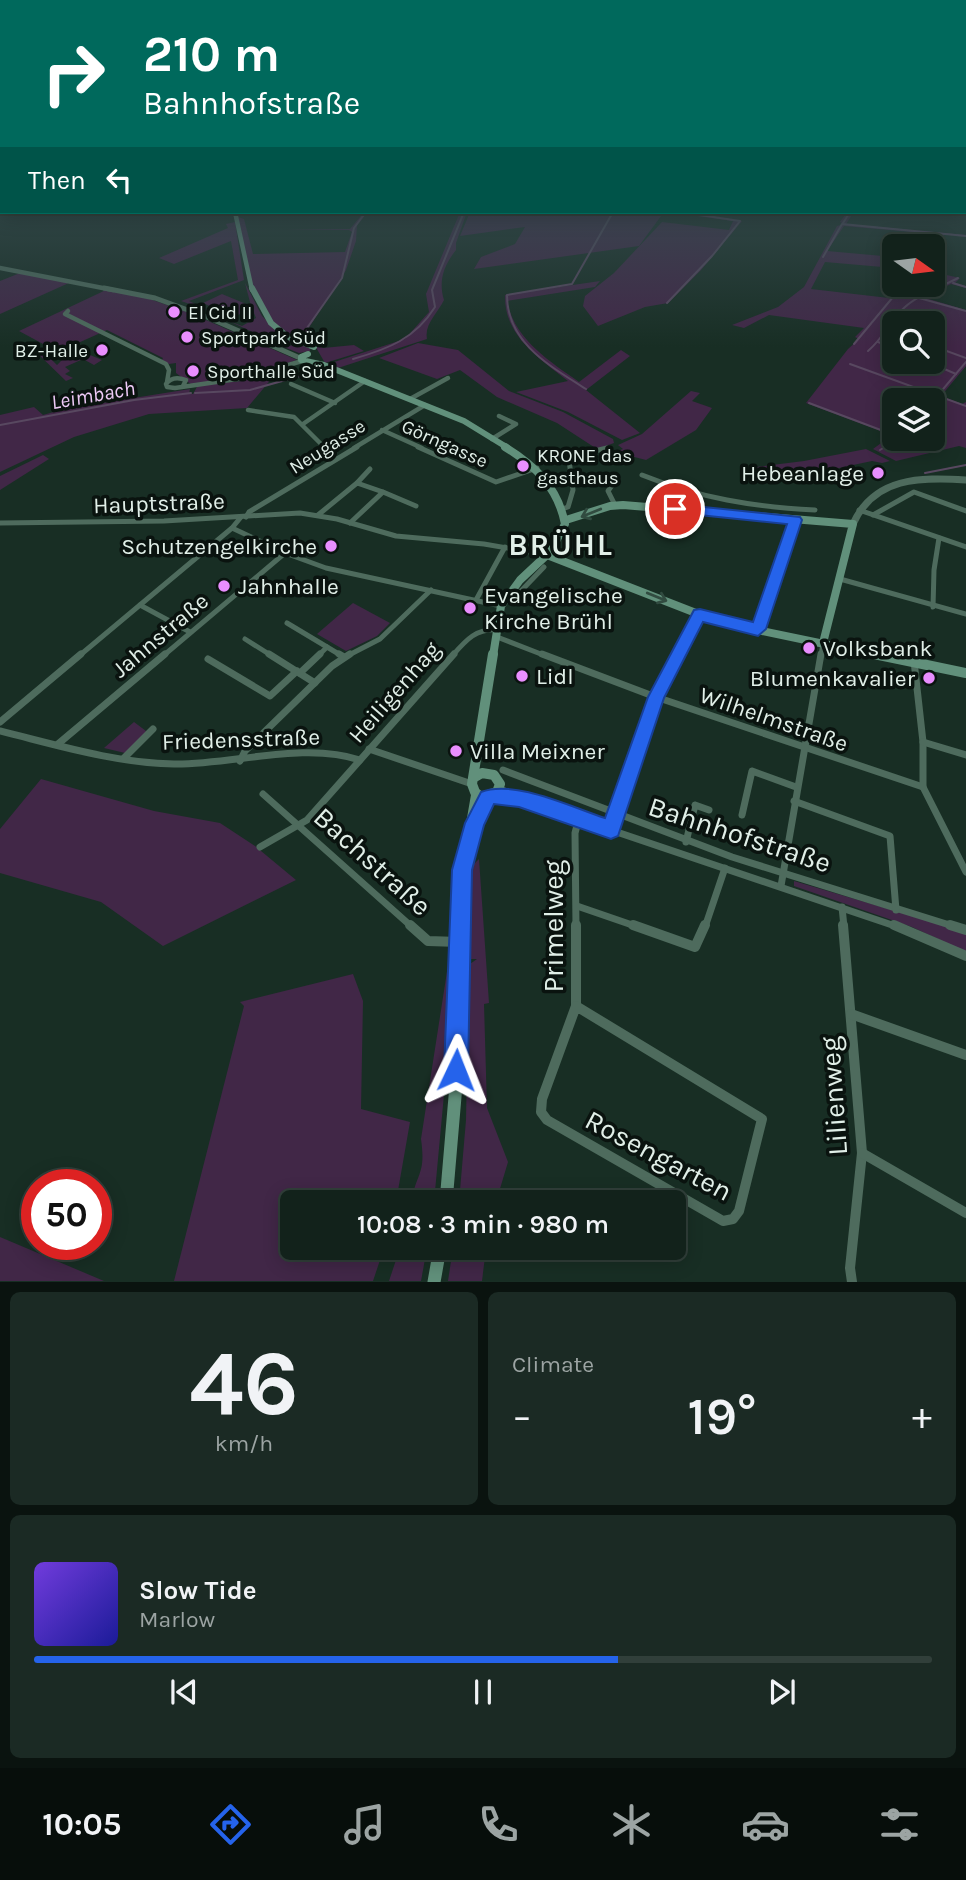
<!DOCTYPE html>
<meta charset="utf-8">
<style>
:root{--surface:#12221b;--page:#1b2a24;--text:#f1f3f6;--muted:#9ca4a3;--line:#313f3a;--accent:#2563eb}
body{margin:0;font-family:Karla,sans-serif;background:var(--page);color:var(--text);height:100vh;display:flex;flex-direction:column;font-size:26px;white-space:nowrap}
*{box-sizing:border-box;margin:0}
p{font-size:23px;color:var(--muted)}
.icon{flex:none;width:38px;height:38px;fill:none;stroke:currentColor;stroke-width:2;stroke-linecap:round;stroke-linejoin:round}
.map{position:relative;height:1282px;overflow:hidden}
.panel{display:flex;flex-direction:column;gap:10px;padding:10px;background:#0a130f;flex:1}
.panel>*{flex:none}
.banner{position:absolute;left:0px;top:0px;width:966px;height:214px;box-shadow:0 4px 18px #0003,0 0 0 2px var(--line);background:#00695c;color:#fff;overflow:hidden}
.needle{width:46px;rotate:104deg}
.buttons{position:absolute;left:882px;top:234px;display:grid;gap:14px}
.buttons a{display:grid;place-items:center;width:63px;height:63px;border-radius:10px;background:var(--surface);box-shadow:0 4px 18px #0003,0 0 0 2px var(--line);font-size:35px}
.speed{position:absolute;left:21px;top:1169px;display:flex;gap:14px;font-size:35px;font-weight:700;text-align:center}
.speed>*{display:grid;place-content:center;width:91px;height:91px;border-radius:50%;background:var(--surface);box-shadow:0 4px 18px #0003,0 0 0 2px var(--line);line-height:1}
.speed .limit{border:10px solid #d22;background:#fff;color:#111}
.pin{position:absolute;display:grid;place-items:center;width:60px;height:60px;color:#fff;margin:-30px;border:4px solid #fff;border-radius:50%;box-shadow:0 2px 7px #0007}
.me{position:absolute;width:77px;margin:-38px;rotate:2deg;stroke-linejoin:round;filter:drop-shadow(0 0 5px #0008)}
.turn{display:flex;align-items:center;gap:24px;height:147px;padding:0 28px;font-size:32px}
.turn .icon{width:91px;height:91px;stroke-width:2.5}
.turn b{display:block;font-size:49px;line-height:60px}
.then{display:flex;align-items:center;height:66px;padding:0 28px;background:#0003;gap:14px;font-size:26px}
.big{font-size:52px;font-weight:600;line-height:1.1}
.panel .card{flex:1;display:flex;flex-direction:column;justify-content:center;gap:10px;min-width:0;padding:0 24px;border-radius:10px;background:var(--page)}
.panel .dial{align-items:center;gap:0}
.dial b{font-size:91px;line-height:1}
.song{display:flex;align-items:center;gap:21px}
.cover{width:84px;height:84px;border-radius:10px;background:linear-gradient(135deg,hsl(260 70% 55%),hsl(240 70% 35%))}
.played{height:7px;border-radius:4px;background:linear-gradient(90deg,var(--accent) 65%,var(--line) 65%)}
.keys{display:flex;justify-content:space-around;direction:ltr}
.heat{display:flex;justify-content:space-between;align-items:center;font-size:38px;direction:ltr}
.panel .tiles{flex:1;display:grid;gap:10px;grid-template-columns:1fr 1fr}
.card:last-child{grid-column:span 2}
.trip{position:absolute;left:280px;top:1190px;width:406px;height:70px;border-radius:10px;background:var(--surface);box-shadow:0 4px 18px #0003,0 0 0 2px var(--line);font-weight:600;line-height:70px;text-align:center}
.tab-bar{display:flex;height:112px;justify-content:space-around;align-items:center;background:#070e0b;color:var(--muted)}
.tab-bar .icon{width:49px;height:49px}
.tab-bar .selected{color:var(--accent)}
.tab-bar b{font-size:32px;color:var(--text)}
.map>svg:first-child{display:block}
</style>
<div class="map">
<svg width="966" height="1282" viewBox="0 0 966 1282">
<rect width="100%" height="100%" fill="#182e24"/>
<g fill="#412747" fill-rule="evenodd">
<path d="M364 212H368L357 225 356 241 346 270 308 329 313 339 323 348 354 345 364 351 325 363 314 344C306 341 295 340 288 335 250 310 246 258 238 217L244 219 253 254 345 252 352 232 349 230H285L350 229Z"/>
<path d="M460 212H467L456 243V250C444 265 438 281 444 300 438 313 424 324 427 339L338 368 328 364 405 339 429 312 426 294Z"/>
<path d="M470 212H664L639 246 474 269 481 257 515 244 525 227 460 236Z"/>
<path d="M699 212H703L702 215 742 221 701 270 668 303 645 307 598 326 583 306 585 296 614 273 662 222 729 230 733 221 697 216Z"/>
<path d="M847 212H854L846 224 966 235H944L933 250V247H928L935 234 844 226 827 251 894 257V268L825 262 811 289 889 298 898 285H933V272L960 278 955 283 966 286V288L951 284 922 297 966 310V366L941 396 962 404 966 402V448L959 446 896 461 873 449 892 435 806 403 848 349 859 339 855 337 864 328 769 315 744 328 732 325 778 307 804 287 837 226 844 224 840 222ZM894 324H933V362H894ZM894 401H933V439H894Z"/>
<path d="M235 222 244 280 189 301 210 311 181 301 238 280 231 241 174 264 159 258 228 228 226 224Z"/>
<path d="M20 273 71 282 0 314V281Z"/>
<path d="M600 281 595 287 507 301C514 339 549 361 579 382L621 350 630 356 586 390 640 433 622 440 568 412 516 392 568 381C539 358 504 336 505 295Z"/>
<path d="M245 283 262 316 277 331 266 336 287 347 292 345 288 341 290 340 311 347 310 351 299 353 248 333 263 337 229 321 242 326 256 318 252 308 234 317 203 303 222 294 251 306Z"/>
<path d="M108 289 135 294 190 313 297 360 243 377 192 385 176 373V363L169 364 162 360 163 358 107 330 58 352 19 331Z"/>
<path d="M418 343 458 350 509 391 563 412 613 439 614 443 597 449 557 423 497 397 460 370 437 379 379 358Z"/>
<path d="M82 346 87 348 83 352 102 360 94 365 83 359 65 367 70 371 65 374 73 378 66 381 35 351 43 348 56 358 52 360 57 365 62 360 57 356Z"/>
<path d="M278 371 247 408 149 414 74 437 0 472V415L34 407 43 415 99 399 103 400 77 407 190 389 189 394H193L198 385 243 381Z"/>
<path d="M691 391 700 393 692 401 712 408 696 430 646 460 615 452 623 449 618 445 642 434Z"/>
<path d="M866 449 890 461 882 463 872 461 825 471 748 468 804 461Z"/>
<path d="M43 455 49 459 0 490V476Z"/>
<path d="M353 603 390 623 377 636 346 651 317 634Z"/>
<path d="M134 722 146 731 145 735 125 753 104 748Z"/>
<path d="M41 779 154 811 220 823 255 846 296 880 163 946 101 902 0 873V829Z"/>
<path d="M479 859 489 1003 484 1004 487 1108 508 1162 496 1202H459L466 1120 469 969 470 964 477 959H469L471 867Z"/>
<path d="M794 881 966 932V952L912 927 794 886Z"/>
<path d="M448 965 446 1073 434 1202H411C417 1172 426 1174 421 1139Z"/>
<path d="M353 974 363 1001 361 1109 410 1122 396 1202H292V1248H384L373 1281H174L244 1006 240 1002Z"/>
<path d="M0 1237 104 1281H0Z"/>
<path d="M400 1248H427L421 1281H389Z"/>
<path d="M453 1248H486L482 1281H448Z"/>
</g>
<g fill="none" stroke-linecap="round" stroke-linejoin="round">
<g stroke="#584860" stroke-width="2">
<path d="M843 223 850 212"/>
<path d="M932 247 941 235"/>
<path d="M823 257 842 224 966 236"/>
<path d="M953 283 966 287"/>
<path d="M919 298 966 311"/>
<path d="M667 303 712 256 740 221 700 215 702 212"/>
<path d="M307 328 342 278 354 228 366 212"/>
<path d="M878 342 894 348"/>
<path d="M854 344 903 285"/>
<path d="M933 346 966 358"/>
<path d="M868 351C884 337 887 326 900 312 914 296 939 288 958 278"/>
<path d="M353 359C388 349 415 339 435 307L432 290 464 212"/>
<path d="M928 362 956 374"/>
<path d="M850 364 966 406"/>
<path d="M586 389C550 366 507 343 507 295L572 284 613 212"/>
<path d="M195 393 250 390 325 369"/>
<path d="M933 401 966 362"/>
<path d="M809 403 894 435"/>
<path d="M0 425 134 400 191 393"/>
<path d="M880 450 897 439"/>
<path d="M925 473 966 465"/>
</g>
<g stroke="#4e6b5d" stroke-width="4.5">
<path d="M68 311 65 314 166 364 169 370 167 382"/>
<path d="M291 384 335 403"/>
<path d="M183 386 186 380C178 377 171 377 166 384L167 387 175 388 244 378 302 361"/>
<path d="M410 399 448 378"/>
<path d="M248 410 294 417 325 448"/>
<path d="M303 424 365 381"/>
<path d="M382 430 422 448"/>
<path d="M492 439 516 424 499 416"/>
<path d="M354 448 425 405"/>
</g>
<g stroke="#4e6b5d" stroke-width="5">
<path d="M323 447 335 459"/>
<path d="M418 447 496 482 537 468"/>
<path d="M642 475C699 498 754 507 815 510"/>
<path d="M357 483 370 469"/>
<path d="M383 492 416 506"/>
<path d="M615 505 608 491 617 478"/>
<path d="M562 509 568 507 573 490 569 460 574 456 607 448"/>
<path d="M859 510 966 547"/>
<path d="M318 515 357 483 383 492 350 523"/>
<path d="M873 515 914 492 966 511"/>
<path d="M246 517 249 512 357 447"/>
<path d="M0 523 164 521 300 513 337 519 396 536 484 544 547 555"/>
<path d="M232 528 285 553 326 568 501 606"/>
<path d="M840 579 966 614"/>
<path d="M509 593 520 592 544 567"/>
<path d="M476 600 505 547"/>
<path d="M140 605 190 632"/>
<path d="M933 607 934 570 939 538"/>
<path d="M287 623 342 656"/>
<path d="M758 629 795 520"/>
<path d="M497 637 546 656"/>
<path d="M245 639 272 656"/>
<path d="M79 656 232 528 241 517"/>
<path d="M163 656 285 553"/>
<path d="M318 656 327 647"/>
<path d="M347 656 380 639 431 590"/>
<path d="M452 656C466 640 476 628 498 630"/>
<path d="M678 656 700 615"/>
<path d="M821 656 823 643"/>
</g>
<g stroke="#4e6b5d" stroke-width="7">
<path d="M269 654 315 683"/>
<path d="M339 654 344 657"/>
<path d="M542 654 653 696 923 787"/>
<path d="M208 659 270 696 297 671"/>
<path d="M914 661 923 742V787L966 872"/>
<path d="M300 673 320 654"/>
<path d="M0 722 81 654"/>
<path d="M0 731C57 745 115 763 174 764 232 765 304 741 360 760"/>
<path d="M923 742 966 755"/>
<path d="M58 744 165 654"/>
<path d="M369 749 472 784"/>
<path d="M124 758 153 729"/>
<path d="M240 761 245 751 332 666 350 654"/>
<path d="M503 770 732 857 956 927"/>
<path d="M499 788 519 799 898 927"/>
<path d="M263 794 412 927"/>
<path d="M494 795 517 799"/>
<path d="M794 801 890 836 896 910"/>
<path d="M742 815 752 771 796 787"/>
<path d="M611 829 656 697 679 654"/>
<path d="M686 842 695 805 709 810"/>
<path d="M260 847 307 820 454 654"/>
<path d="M781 886 821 654"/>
<path d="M577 906 638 927"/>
<path d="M842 907 844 927"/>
<path d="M576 927 575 833 579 818"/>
<path d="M705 927 725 868"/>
</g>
<g stroke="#4e6b5d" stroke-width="10">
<path d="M410 925 428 941 459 942"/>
<path d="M576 925V1006"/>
<path d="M633 925 695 947 705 925"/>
<path d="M843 925 862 1153 850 1268 852 1282"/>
<path d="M894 925 966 956"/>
<path d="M950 925 966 930"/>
<path d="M576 1006 762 1119 739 1211 733 1219 723 1221 547 1120 541 1112 542 1099Z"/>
<path d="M851 1014 966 1055"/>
<path d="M862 1153 966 1213"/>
</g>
<path stroke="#4e6b5d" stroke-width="4.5" d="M0 268 113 290"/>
<path stroke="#4e6b5d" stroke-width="5" d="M104 288 155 298 207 317 300 358"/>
<path stroke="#4e6b5d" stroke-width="7" d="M853 524C874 477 920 477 966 480"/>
<path stroke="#61907b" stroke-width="4.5" d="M235 212 252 290"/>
<g stroke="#61907b" stroke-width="6">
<path d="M252 288 271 323 288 337 314 347"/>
<path d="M308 354 301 357V360L324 365 464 421 508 448"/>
</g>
<g stroke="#61907b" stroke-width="8">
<path d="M566 520 610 506 623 505 853 524 823 643"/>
<path d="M547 555 719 622 882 656"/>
<path d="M493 656 501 606 520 580 551 551 565 524C558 488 536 466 505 447"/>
</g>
<g stroke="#61907b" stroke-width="10">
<path d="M874 654 966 673"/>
<path d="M475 777 482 773 494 775 500 784 497 792 481 797 475 792 472 784 493 654"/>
<path d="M474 823 487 798"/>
<path d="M460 927 462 876 476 795"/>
</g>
<g stroke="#61907b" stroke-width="13">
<path d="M446 1202 456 1085 460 925"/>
<path d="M434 1282 440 1248"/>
</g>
</g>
<defs><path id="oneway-shaft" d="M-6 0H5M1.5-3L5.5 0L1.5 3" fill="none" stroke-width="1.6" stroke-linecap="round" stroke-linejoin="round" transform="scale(1.75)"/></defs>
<g stroke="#314b40">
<use href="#oneway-shaft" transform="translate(591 513) rotate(158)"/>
<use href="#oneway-shaft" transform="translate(657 597) rotate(22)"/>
</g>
<linearGradient id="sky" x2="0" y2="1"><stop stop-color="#0d1914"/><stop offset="0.48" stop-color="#374c50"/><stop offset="1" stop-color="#374c50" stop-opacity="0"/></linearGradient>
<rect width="966" height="347" fill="url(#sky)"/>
<path fill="#2563eb" stroke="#184099" stroke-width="2" d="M675 504 800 517 802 520 766 629 758 636 703 622 664 698 618 836 611 839 519 807 494 804 484 825 472 870 468 1070 465 1079 456 1082 448 1079 444 1070 452 870 465 823 481 792C514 779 571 807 605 818L648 697 694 610 700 609 753 622 787 524 670 512 668 509Z"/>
<g fill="#e98efe" stroke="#0a130f" stroke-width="2.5">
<circle cx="174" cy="312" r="7"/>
<circle cx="187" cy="337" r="7"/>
<circle cx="102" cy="350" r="7"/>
<circle cx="193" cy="371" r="7"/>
<circle cx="523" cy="466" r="7"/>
<circle cx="878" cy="473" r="7"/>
<circle cx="331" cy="546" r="7"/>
<circle cx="224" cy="586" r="7"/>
<circle cx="470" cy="608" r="7"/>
<circle cx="809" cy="648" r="7"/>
<circle cx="522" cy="676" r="7"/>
<circle cx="929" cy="678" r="7"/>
<circle cx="456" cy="751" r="7"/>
</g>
<g text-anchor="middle" stroke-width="7" stroke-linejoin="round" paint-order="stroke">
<g font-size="19" fill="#e1efe8" stroke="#0a130f" text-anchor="start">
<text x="188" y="319">El Cid II</text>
<text x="201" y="344">Sportpark Süd</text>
<text x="88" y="357" text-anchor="end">BZ-Halle</text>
<text x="207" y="378">Sporthalle Süd</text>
<text x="537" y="462">KRONE das<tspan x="537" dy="22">gasthaus</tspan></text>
</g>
<g font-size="19" fill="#e1efe8" stroke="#0a130f">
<text transform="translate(445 443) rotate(24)" y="7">Görngasse</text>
<text transform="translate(327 446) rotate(-32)" y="7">Neugasse</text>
</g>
<g font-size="21" font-style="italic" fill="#eecaf7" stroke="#0a130f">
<text transform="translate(93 395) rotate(-10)" y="7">Leimbach</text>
</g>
<g font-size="23" fill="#e1efe8" stroke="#0a130f" text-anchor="start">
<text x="864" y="481" text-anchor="end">Hebeanlage</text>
<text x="317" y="554" text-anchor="end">Schutzengelkirche</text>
<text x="238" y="594">Jahnhalle</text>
<text x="484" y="603">Evangelische<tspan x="484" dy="26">Kirche Brühl</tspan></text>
<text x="823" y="656">Volksbank</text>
<text x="536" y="684">Lidl</text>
<text x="915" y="686" text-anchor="end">Blumenkavalier</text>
<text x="470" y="759">Villa Meixner</text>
</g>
<g font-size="23" fill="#e1efe8" stroke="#0a130f">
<text transform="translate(159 503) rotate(-2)" y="8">Hauptstraße</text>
<text transform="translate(160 635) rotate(-40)" y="8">Jahnstraße</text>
<text transform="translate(394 692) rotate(-49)" y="8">Heiligenhag</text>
<text transform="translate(774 719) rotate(19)" y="8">Wilhelmstraße</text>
<text transform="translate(241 739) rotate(-2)" y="8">Friedensstraße</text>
</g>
<g font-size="28" fill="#e1efe8" stroke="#0a130f">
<text transform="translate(740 834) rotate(18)" y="10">Bahnhofstraße</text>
<text transform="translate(373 861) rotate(42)" y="10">Bachstraße</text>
<text transform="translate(553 926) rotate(-90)" y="10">Primelweg</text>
<text transform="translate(833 1096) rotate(-94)" y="10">Lilienweg</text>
<text transform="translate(659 1155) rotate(28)" y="10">Rosengarten</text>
</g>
<g font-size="30" font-weight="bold" letter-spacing="2" fill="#e1efe8" stroke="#0a130f">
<text x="561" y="555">BRÜHL</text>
</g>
</g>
</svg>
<div class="buttons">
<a><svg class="needle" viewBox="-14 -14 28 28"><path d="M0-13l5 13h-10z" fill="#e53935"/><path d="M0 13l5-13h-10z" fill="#9ca4a3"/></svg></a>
<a><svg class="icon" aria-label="search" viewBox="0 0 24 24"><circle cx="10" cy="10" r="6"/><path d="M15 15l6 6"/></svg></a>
<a><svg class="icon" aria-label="layers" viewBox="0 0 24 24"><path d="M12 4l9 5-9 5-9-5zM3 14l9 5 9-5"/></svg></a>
</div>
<div class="speed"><div class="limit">50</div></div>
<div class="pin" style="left:675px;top:509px;background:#d93025"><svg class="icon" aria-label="arrive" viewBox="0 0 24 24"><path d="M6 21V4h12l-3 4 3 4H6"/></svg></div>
<svg class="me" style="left:456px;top:1070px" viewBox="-20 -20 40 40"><path d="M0-17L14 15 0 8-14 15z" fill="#2563eb" stroke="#fff" stroke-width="4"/></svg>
<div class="trip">10:08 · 3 min · 980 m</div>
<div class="banner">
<div class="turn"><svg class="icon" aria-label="right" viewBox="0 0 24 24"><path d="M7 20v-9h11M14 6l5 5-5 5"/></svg><div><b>210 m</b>Bahnhofstraße</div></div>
<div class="then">Then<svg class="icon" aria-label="left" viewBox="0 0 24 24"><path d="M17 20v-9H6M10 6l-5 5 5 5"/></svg></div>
</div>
</div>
<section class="panel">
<div class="tiles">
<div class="card dial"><b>46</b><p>km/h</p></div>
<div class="card"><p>Climate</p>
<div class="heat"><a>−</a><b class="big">19°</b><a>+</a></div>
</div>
<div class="card">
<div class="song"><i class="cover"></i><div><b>Slow Tide</b><p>Marlow</p></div></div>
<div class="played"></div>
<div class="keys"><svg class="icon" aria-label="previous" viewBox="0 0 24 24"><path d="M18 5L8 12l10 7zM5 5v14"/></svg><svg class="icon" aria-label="pause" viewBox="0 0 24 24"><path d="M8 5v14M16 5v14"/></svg><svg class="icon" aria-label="next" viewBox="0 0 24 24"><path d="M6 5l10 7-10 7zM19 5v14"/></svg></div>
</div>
</div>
</section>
<nav class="tab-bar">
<b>10:05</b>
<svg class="icon selected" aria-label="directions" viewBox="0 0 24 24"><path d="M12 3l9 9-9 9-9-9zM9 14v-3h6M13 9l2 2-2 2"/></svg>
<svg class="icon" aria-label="music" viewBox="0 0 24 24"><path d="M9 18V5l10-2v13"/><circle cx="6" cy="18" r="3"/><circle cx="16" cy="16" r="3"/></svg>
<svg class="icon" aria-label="phone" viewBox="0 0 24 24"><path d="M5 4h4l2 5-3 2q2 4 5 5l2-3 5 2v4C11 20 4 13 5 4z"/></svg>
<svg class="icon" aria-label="climate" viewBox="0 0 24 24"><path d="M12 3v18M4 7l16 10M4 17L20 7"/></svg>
<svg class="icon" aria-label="car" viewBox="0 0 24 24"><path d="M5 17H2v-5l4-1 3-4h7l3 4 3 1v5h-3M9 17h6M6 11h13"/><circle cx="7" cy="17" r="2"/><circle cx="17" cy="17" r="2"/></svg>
<svg class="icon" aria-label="filters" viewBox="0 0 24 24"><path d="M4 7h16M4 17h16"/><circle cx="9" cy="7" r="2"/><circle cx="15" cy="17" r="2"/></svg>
</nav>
